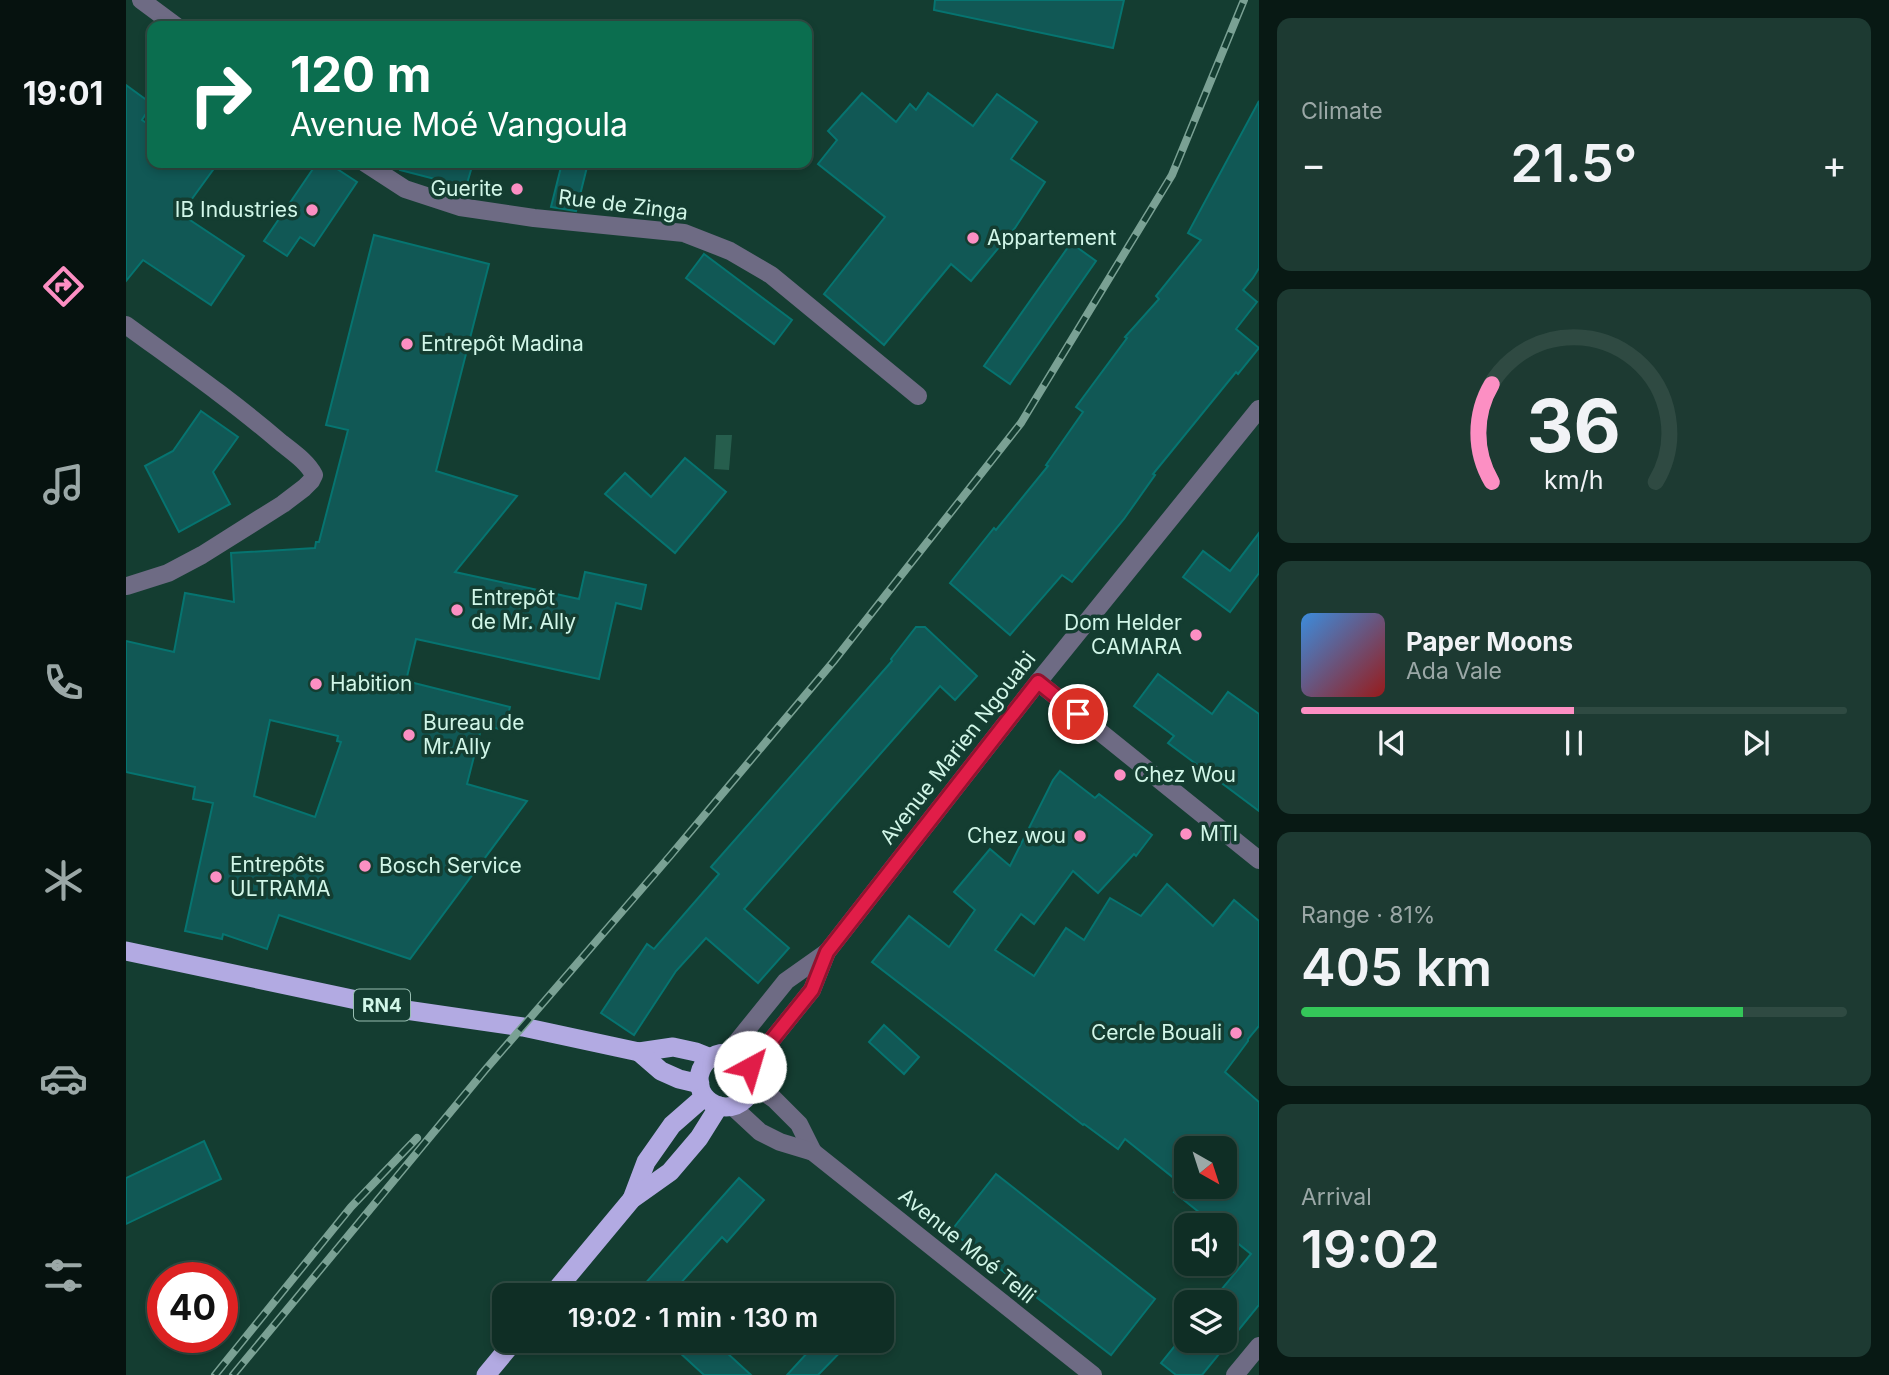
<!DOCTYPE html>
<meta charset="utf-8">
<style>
:root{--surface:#0f2e25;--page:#1d3a32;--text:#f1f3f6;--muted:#9ba8a7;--line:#2f4a42;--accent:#fc8fc3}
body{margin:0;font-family:Inter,sans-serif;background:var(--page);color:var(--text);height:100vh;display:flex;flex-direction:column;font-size:26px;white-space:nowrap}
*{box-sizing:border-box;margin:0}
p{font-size:23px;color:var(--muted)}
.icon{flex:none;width:38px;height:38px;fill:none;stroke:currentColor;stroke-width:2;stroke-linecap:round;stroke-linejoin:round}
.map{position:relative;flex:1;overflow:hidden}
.drawer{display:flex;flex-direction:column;gap:18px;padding:18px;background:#081914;width:630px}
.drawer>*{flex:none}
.guide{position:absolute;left:21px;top:21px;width:665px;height:147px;border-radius:14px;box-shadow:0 4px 10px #0003,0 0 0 2px var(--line);background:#0b6e4f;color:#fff;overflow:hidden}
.needle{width:46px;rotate:141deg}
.fabs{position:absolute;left:1048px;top:1136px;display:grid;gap:14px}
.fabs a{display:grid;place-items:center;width:63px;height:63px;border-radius:14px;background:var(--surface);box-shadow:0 4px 10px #0003,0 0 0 2px var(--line);font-size:35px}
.speed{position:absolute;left:21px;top:1262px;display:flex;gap:14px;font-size:35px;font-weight:700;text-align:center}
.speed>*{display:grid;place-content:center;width:91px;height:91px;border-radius:50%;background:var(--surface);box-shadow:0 4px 10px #0003,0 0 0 2px var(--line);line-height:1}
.speed .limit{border:10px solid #d22;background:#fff;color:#111}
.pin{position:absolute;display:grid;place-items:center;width:60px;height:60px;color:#fff;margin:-30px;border:4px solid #fff;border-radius:50%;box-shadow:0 2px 7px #0007}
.me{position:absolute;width:77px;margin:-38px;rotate:39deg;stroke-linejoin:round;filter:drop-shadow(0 0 5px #0008)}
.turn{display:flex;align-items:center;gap:24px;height:147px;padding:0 28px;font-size:32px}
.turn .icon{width:91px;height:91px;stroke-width:2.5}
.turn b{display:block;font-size:49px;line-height:60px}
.big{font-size:52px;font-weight:600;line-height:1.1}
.drawer .card{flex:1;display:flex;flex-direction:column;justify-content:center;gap:10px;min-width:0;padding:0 24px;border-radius:14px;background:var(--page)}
.drawer .dial{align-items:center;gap:0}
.dial svg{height:182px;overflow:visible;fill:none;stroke:var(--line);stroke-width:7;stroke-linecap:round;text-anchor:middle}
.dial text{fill:var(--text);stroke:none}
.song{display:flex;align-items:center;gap:21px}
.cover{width:84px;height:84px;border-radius:10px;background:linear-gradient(135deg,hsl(210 70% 55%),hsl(0 70% 35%))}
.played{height:7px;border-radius:4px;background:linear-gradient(90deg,var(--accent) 50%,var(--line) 50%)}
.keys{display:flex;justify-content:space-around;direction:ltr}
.heat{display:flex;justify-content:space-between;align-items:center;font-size:38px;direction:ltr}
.charge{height:10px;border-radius:5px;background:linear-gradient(90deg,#34c759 81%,var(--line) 0)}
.trip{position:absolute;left:366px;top:1283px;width:402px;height:70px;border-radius:14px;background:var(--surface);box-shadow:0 4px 10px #0003,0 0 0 2px var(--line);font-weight:600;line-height:70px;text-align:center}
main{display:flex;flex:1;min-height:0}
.tabs{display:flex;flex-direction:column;width:126px;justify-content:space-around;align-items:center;background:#06120f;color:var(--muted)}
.tabs .icon{width:49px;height:49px}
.tabs .selected{color:var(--accent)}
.tabs b{font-size:32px;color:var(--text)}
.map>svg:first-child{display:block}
</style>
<main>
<nav class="tabs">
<b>19:01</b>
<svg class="icon selected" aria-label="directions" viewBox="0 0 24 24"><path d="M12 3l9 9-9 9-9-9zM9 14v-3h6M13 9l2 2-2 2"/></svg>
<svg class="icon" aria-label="music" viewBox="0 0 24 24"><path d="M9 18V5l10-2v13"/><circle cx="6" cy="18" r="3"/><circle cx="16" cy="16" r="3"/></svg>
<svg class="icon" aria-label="phone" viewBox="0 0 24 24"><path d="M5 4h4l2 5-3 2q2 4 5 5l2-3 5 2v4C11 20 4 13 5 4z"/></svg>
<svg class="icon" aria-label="climate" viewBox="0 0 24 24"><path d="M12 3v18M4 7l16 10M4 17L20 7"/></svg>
<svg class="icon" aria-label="car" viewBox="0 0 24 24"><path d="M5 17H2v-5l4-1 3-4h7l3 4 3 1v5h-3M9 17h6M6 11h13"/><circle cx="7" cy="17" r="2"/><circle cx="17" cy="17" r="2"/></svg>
<svg class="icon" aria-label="filters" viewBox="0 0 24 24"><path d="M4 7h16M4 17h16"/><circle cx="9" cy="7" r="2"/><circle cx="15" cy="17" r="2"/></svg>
</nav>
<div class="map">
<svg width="1133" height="1375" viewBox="0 0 1133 1375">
<rect width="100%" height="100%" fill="#143d31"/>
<path fill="#265e4d" d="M590 435H606L603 470 588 469Z"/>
<g fill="#115855" stroke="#067470" stroke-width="2" fill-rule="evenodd">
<path d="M809 0H998L987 48 808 10Z"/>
<path d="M0 85 26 104 16 120 26 127V163H92L55 214 118 256 85 305 17 260 0 281Z"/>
<path d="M736 93 770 122 784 104 790 110 802 93 847 126 871 94 911 122 885 159 919 182 889 228 845 281 825 264 758 345 698 294 759 217 692 164 711 140 702 131Z"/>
<path d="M1133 101V268L1127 278 1117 290 1131 302 1110 329 1133 348 1112 374 1110 372 1027 474 1029 475 998 519 946 582 936 575 884 635 824 583 868 528 870 530 922 466 920 465 957 412 950 407 1001 338 999 337 1033 299 1030 296 1075 240 1062 233Z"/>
<path d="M191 163H202L231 182 188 246 174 237 161 256 138 241Z"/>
<path d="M275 163H347L340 187 274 170Z"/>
<path d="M436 163H462L450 211 425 207Z"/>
<path d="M248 235 363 264 310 471 391 496 329 572 453 599 459 572 520 585 515 609 490 603 473 679 290 639 280 681 384 707 378 730 356 725 341 784 401 801 284 959 153 915 141 949 97 934 96 939 59 931 87 803 67 799 69 787 0 772V641L48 652 59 593 108 602 105 553 189 548 190 542H193L222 430 200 425ZM144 720 212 736 211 741 215 742 189 817 128 796Z"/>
<path d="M945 243 970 261 884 384 858 366Z"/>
<path d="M578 254 666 320 648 344 560 278Z"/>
<path d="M75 411 112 437 87 472 104 504 53 532 19 466 47 451Z"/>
<path d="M559 458 600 492 549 553 479 494 499 473 525 497Z"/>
<path d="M1133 533V573L1104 612 1057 577 1077 551 1104 571Z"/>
<path d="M790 627H799L851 676 829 700 814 686 618 909 663 948 632 983 580 938 550 971 508 1035 475 1013 521 944 528 949 593 874 585 867 766 661 765 659Z"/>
<path d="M1032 674 1086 714 1102 692 1133 714V811L1042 743 1048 736 1008 706Z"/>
<path d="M934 771 969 798 973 794 1026 835 1010 856 1008 854 972 893 947 871 908 924 895 914 869 950 908 976 940 928 958 940 984 898 1015 916 1041 884 1087 926 1108 900 1133 921V1026L1122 1039V1041L1099 1072 1133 1102V1305L1076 1375H1050L1035 1363 1060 1332V1340H1099V1302H1085L1125 1254 1099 1233V1225H1089L1048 1192 1055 1184 999 1139 992 1149 958 1124 957 1125 746 962 783 916 823 947 849 910 828 892 864 849 884 866 927 780ZM1060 1148H1099V1186H1060Z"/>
<path d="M758 1025 793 1057 778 1074 743 1042Z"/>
<path d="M78 1141 95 1179 0 1224V1178Z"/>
<path d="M870 1174 1029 1299 985 1355 825 1231Z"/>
<path d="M613 1178 638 1200 601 1242 596 1237 544 1295H509Z"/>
<path d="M540 1340H587L625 1375H578Z"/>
<path d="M693 1340H726L692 1375H661Z"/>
</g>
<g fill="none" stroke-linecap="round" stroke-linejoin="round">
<g stroke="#6e6b84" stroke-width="18">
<path d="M15 0 50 26"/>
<path d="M239 163 279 189 334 207 408 218 558 233 604 251 645 275 792 396"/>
<path d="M0 325C52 363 104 399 153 441 165 451 181 461 188 475L185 481 178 488 157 504 76 555 42 573 1 586"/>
<path d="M912 682 1133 860"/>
<path d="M626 1084 648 1099 673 1124 687 1152"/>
<path d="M606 1106 634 1132 654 1142 687 1152 967 1375"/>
<path d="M1109 1375 1133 1346"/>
</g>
<g stroke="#6e6b84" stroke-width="18">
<path d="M602 1053 660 981 701 952"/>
<path d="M624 1067 686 990 701 952 912 682 1133 409"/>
</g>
<g stroke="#b2aae2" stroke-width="19">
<path d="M0 951 273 1009 397 1027 513 1052 547 1047 570 1052 585 1058"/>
<path d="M513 1052 535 1071 553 1079 574 1084"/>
<circle cx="600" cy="1080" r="27"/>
<path d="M506 1199 520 1162 546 1125 578 1097"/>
<path d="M426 1295 506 1199 544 1172 573 1138 593 1106"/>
<path d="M360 1375 389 1340"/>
</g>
<g stroke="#7aa194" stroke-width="8">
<g id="rail">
<path d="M89 1375 225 1207 291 1138"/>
<path d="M107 1375 360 1069 544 856 707 662 895 423 1046 175 1118 0"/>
</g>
</g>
<use href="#rail" stroke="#143d31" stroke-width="5" stroke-dasharray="16" stroke-linecap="butt"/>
</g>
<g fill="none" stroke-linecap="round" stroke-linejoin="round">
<g stroke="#92132f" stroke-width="18">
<path id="route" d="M624 1067 686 990 701 952 912 682 952 714"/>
</g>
<use href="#route" stroke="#e11d48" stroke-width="12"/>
</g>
<g fill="#fc8fc3" stroke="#143d31" stroke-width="2.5">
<circle cx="391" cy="189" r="7"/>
<circle cx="186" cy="210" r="7"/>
<circle cx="847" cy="238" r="7"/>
<circle cx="281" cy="344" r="7"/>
<circle cx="331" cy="610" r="7"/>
<circle cx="1070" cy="635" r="7"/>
<circle cx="190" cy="684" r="7"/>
<circle cx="283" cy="735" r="7"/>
<circle cx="994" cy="775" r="7"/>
<circle cx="1060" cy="834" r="7"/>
<circle cx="954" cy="836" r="7"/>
<circle cx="239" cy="866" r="7"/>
<circle cx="90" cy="877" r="7"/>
<circle cx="1110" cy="1033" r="7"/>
</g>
<g text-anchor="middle" stroke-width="7" stroke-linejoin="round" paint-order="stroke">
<rect fill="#143d31" stroke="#98beb1" stroke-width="2" x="228" y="989.5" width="56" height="31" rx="5"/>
<g font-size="19" font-weight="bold" fill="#d1f6e8">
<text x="256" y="1012">RN4</text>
</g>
<g font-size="21" fill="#d1f6e8" stroke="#143d31" text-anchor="start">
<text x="377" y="196" text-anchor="end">Guerite</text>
<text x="172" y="217" text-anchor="end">IB Industries</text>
<text x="861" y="245">Appartement</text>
<text x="295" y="351">Entrepôt Madina</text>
<text x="345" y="605">Entrepôt<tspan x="345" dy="24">de Mr. Ally</tspan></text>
<text x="1056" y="630" text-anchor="end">Dom Helder<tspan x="1056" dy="24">CAMARA</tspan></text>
<text x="204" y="691">Habition</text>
<text x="297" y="730">Bureau de<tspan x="297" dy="24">Mr.Ally</tspan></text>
<text x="1008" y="782">Chez Wou</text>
<text x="1074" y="841">MTI</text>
<text x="940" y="843" text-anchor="end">Chez wou</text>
<text x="104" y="872">Entrepôts<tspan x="104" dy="24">ULTRAMA</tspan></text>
<text x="253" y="873">Bosch Service</text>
<text x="1096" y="1040" text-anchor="end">Cercle Bouali</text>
</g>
<g font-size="21" fill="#d1f6e8" stroke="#143d31">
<text transform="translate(497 205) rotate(7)" y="7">Rue de Zinga</text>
<text transform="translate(832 748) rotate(-52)" y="7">Avenue Marien Ngouabi</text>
<text transform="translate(841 1246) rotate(39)" y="7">Avenue Moé Telli</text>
</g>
</g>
</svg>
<div class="fabs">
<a><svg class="needle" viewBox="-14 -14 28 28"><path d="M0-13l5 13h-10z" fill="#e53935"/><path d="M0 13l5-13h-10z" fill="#9ba8a7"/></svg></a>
<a><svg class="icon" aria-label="sound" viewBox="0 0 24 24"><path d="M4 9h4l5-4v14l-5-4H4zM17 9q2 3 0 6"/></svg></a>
<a><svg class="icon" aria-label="layers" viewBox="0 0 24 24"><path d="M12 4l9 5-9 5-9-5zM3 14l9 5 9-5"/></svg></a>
</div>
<div class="speed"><div class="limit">40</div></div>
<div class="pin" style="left:952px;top:714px;background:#d93025"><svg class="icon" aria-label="arrive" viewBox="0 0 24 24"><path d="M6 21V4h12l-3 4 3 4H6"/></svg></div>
<svg class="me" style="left:624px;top:1067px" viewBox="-20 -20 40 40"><circle r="19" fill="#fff"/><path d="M0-13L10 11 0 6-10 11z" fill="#e11d48"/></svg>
<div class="trip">19:02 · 1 min · 130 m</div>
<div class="guide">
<div class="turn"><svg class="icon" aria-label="right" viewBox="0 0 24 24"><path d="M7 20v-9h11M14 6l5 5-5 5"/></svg><div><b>120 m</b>Avenue Moé Vangoula</div></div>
</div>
</div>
<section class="drawer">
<div class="card"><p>Climate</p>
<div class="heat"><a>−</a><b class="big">21.5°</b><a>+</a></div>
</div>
<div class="card dial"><svg viewBox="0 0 100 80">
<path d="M14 69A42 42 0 1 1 86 69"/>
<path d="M14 69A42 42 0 0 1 14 26" stroke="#fc8fc3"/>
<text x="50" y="56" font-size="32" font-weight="700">36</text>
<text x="50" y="72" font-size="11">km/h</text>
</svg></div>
<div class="card">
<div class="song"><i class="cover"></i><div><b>Paper Moons</b><p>Ada Vale</p></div></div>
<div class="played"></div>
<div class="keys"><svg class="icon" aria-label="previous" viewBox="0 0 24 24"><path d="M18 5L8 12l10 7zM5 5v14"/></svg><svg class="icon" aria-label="pause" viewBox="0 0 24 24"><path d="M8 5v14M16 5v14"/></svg><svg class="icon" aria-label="next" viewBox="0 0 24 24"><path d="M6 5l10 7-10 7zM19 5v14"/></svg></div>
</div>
<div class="card"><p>Range · 81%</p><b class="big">405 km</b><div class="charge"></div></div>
<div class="card"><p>Arrival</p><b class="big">19:02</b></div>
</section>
</main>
